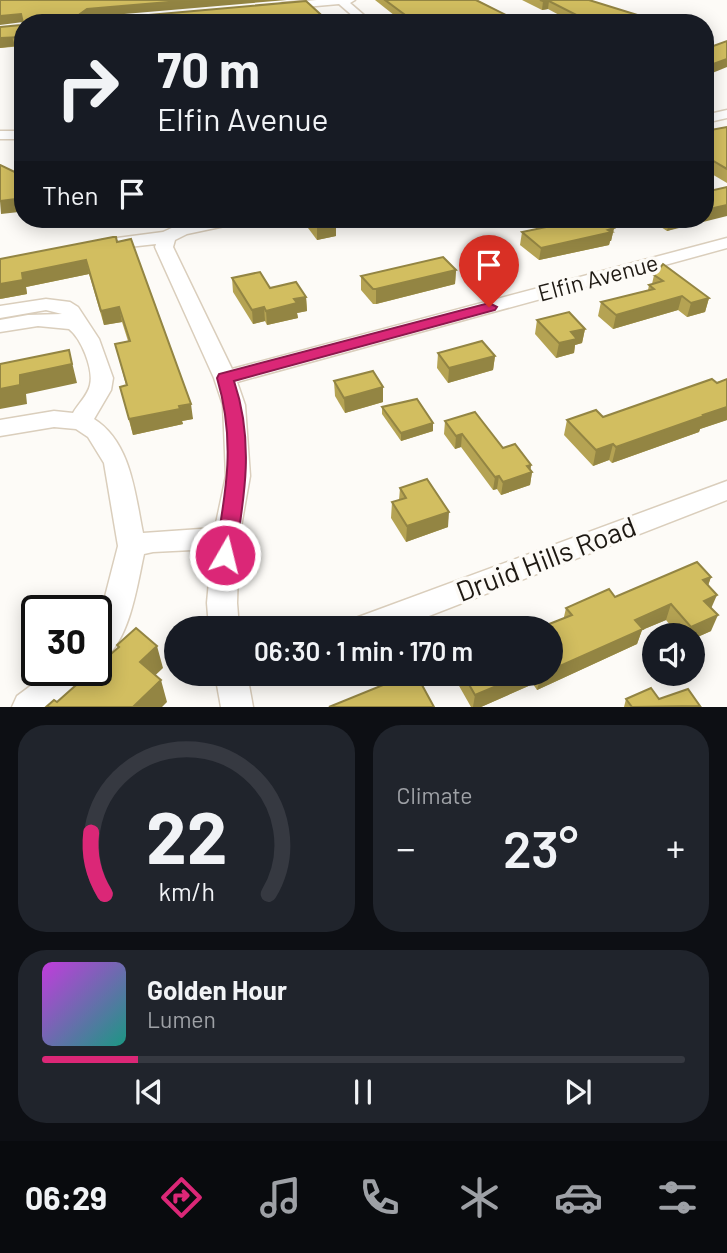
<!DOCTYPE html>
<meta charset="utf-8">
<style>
:root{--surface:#171b24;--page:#20242c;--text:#f1f3f6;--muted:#9ea1a6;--line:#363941;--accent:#db2777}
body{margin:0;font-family:Barlow,sans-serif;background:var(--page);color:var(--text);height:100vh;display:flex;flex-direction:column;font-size:26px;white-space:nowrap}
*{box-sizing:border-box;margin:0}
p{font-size:23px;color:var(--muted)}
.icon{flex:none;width:38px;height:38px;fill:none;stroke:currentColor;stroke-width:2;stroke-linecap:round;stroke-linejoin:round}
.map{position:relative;height:707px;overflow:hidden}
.details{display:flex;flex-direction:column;gap:18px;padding:18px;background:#0d0f14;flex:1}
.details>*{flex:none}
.guide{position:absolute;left:14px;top:14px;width:700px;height:214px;border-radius:28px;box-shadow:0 4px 18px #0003;background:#171b24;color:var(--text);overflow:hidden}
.tools{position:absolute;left:642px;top:623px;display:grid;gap:14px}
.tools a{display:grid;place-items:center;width:63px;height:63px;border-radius:50%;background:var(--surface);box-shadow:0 4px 18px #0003;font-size:35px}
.speed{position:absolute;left:21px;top:595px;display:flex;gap:14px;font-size:35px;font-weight:700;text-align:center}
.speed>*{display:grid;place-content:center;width:91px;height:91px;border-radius:50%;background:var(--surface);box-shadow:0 4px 18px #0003;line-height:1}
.speed .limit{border:4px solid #111;border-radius:10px;background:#fff;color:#111}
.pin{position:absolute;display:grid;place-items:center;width:60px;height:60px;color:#fff;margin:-72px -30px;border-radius:50% 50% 50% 0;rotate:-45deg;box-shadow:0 0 7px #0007}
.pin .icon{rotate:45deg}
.me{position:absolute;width:77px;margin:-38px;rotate:8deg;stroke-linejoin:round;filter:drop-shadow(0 0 5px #0008)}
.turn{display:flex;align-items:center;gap:24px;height:147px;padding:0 28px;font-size:32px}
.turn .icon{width:91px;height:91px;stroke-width:2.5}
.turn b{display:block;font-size:49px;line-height:60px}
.then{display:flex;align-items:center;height:66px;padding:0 28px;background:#0003;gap:14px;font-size:26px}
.big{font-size:52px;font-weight:600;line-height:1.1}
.details .card{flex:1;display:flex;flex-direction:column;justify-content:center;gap:10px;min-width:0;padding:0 24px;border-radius:28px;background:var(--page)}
.details .dial{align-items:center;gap:0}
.dial svg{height:182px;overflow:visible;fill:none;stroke:var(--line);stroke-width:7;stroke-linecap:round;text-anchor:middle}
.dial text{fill:var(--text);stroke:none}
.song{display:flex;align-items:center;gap:21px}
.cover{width:84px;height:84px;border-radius:10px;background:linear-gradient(135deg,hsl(290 70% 55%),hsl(170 70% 35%))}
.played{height:7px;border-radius:4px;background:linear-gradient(90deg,var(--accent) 15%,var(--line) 15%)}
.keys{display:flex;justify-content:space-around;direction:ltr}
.heat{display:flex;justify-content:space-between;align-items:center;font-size:38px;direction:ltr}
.details .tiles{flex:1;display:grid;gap:18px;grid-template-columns:1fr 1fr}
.card:last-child{grid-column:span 2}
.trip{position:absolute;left:164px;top:616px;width:399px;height:70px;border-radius:35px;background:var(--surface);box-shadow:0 4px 18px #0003;font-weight:600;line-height:70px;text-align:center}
.menu{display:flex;height:112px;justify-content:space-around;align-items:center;background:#090b0e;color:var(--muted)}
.menu .icon{width:49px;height:49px}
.menu .active{color:var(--accent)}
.menu b{font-size:32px;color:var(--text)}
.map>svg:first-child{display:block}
</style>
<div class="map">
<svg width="727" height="707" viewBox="0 0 727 707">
<rect width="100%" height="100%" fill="#fdfbf7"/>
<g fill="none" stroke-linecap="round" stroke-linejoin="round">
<g stroke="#dacebc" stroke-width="3">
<g id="minor">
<path d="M317 0H355L350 3 373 23H361L339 4 282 9 277 6 282 3Z"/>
<path d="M535 19 542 23H530Z"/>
<path d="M727 110V118L705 123V115Z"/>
<rect x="0" y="131" width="23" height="8"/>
<path d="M211 219H241L239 223 187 234 175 240 173 247 232 369 727 238V248L237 382 245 405 250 476 239 538 237 603 239 628H209L207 603 212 549 153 552 144 554C137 585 129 650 96 663V622L100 616 118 546 104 463 88 437 76 429 54 427 0 436V420L54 411 73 413C78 404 88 395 90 385 94 369 81 338 69 329L38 326 0 332V320L28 315 62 314 46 310 0 318V306L46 299 70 302 78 307 99 339 113 378 111 390 94 419C131 442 135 494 143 533L215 528 226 476 223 405 214 378 155 247 156 244 102 250 93 245 102 240 163 232 176 226Z"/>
<path d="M727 481V500L398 628H349L353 619Z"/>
<path d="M52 670H92L88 680 53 707H12L17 696Z"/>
<path d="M215 674H247L253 707H221Z"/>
</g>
</g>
<use href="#minor" fill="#fff" fill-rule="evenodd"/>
</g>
<g fill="#b5a353">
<path d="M375 0H477L522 23H404Z"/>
<path d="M522 0H589L660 22 659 23H574L548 9 542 10Z"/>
<path d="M23 23V46L0 48V27L21 25Z"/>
<path d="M727 127V183L705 170V131Z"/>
<path d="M305 219H333L336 222V236L317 240 305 224Z"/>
<path d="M376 219H403V221L382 226Z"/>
<path d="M531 219H601L614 228 611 241H610L609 245 539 260 520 245 522 232 542 228Z"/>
<path d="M642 219H705L667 231 661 227 655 228Z"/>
<path d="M113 237 193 419 182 421 183 424 133 435 120 387 126 385 115 344 128 341 122 322 104 325 89 274 26 287 27 294 0 299Z"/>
<path d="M456 270 455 284 376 304H373L361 290V276Z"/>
<path d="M654 275 709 298 705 312 687 317 678 310 613 329 598 316 601 302 648 290 649 285 652 284Z"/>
<path d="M232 278 306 297 307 311 297 313 298 318 267 325 265 321 253 324 233 292Z"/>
<path d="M537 320 585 329 582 343 575 345 574 353 556 358 535 334Z"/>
<path d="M438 353 495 356 493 370 448 383 437 368Z"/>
<path d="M727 379V420L700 429 699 432 612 463 609 460 593 466 564 435 567 420 603 417Z"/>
<path d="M334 381 383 402 345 413 335 396Z"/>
<path d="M382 407 433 431 401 441 382 414Z"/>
<path d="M445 421 503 448 531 465 530 470 532 472 530 485 501 495 497 489 493 490 461 447 455 449 444 434Z"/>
<path d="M400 488 448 527 406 542 391 518 392 502 399 500Z"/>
<path d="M711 577 708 586 711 608V631L693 639V635H678L666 620 642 630 637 644 537 690 533 684 481 707H471L454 677V674H551L566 608 615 597Z"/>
<path d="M626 699H659L699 707H624Z"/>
</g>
<g fill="#938543">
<path d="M192 0H287L89 17 81 23 80 14 87 9Z"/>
<path d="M543 1H549L548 9 542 10Z"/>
<path d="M21 14 23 22 0 25V16Z"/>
<path d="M272 20V23H240Z"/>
<path d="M12 37 15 46 0 48V38Z"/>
<path d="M727 59V67L705 76V67Z"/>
<path d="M23 183V197L19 199V212L1 214 0 201 15 187Z"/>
<path d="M727 205V216L667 231 670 219H705V210Z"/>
<path d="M382 219H403V221L382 226Z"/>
<path d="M658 219H663L661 227 655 228Z"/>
<path d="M336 222V236L317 240V226Z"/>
<path d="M614 228 611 241H610L609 245 539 260 541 248Z"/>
<path d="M86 260 89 274 26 287 27 294 0 299V284L22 273Z"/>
<path d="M456 270 455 284 376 304V289Z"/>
<path d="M682 296 678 310 613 329 616 315Z"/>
<path d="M306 297 307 311 297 313 298 318 267 325 266 311 294 299Z"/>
<path d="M709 298 705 312 687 317 691 303Z"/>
<path d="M119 307 122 322 104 325 101 311Z"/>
<path d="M264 307 265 321 253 324 252 310Z"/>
<path d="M585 329 582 343 575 345 574 353 556 358 559 343 571 332Z"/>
<path d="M69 350 77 383 26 394 27 404 0 409V389L20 375Z"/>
<path d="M495 356 493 370 448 383 449 368Z"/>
<path d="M383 387V402L345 413 344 398Z"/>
<path d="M191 404 193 419 182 421 183 424 133 435 129 419Z"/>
<path d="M727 407V420L700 429 699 432 612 463 616 447Z"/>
<path d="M433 423V431L401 441V433Z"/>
<path d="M462 434 461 447 455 449 456 436Z"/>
<path d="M613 444 609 460 593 466 596 450Z"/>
<path d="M531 465 530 473 532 472 530 485 501 495 503 482 527 466Z"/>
<path d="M499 476 497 489 493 490 495 477Z"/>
<path d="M449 512 448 527 406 542 407 526Z"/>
<path d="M711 577 705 593 703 580Z"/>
<path d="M717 595 710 611 704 601Z"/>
<path d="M671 604 666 620 642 630 637 644 537 690 541 675 544 674H551V670L635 620Z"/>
<path d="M718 615 711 631 693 639V635H688L691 627Z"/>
<path d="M157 646 163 668 146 684 140 662Z"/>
<path d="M525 674H536L533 684 481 707H473L475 695Z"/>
<path d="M161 680 167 702 162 707H133Z"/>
</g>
<g fill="#d2be60" stroke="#938543" stroke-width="2">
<path d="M0 0H192L87 9 80 14 82 17H126L306 1 330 23H275L272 20 240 23H23L21 14 0 16Z"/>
<path d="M385 0H476L522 23H416Z"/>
<path d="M540 0H589L660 22 592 23 549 1H543Z"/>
<path d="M23 23V37L0 38V27L21 25Z"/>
<path d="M727 41V59L705 67V49Z"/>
<path d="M727 127V169L705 156V131Z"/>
<path d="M0 165 23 176V183L15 187 16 199 0 201Z"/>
<path d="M727 187V205L705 210V192Z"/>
<path d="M311 219H333L336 222 317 226Z"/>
<path d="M548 219H601L614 228 608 230 612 232 541 248 522 232 556 225Z"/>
<path d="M113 237H116L117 242 131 239 191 404 179 406 180 409 129 419 120 387 127 385 115 344 130 341 119 307 101 311 86 260 22 273 23 280 0 284V259Z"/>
<path d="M443 257 456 270 376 289H373L361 276Z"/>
<path d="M663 264 709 298 691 303 682 296 616 315 601 302 654 289 649 285 663 281 654 275Z"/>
<path d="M260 272 270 288 296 282 306 297 294 299 297 303 266 311 264 307 252 310 232 278Z"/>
<path d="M569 312 585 329 571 332 577 339 559 343 537 320Z"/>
<path d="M482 341 495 356 449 368 438 353Z"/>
<path d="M69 350 72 364 20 375V385L0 389V364Z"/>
<path d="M373 371 383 387 344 398 334 381Z"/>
<path d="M712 379 717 383 727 379V407L703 415 704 416 616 447 613 444 596 450 567 420 596 410 603 417Z"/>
<path d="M417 399 433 423 401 433 382 407Z"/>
<path d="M475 412 503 448 515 444 531 465 527 466 532 472 503 482 499 476 495 477 462 434 456 436 445 421Z"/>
<path d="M427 479 449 512 407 526 392 502 406 498 400 488Z"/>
<path d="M697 562 711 577 703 580 717 595 704 601 718 615 691 627 671 604 635 620 643 629 551 670V628H539L572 615 566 608 609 589 615 597Z"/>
<path d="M136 628 157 646 140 662 161 680 133 707H46L54 700 57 702 93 670H96V667L119 647 117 645Z"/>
<path d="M410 674H416L434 707H329Z"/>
<path d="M463 674H525L475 695Z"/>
<path d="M651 688 659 699 688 689 700 706 632 707 626 699Z"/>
</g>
<path fill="#db2777" stroke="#8e194d" stroke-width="2" d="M489 303 497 307 495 310 234 381C254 440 245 495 235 555L232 561 225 564 218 561 215 555C226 493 236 441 217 378L219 374Z"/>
<g text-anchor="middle" stroke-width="7" stroke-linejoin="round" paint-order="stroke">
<g font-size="23" fill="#1e1913" stroke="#fdfbf7">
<text transform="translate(598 278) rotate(-15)" y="8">Elfin Avenue</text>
</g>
<g font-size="28" fill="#1e1913" stroke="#fdfbf7">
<text transform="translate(546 559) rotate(-21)" y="10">Druid Hills Road</text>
</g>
</g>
</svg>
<div class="tools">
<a><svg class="icon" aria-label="sound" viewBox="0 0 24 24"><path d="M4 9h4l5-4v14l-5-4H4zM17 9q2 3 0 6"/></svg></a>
</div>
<div class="speed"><div class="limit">30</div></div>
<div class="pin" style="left:489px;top:307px;background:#d93025"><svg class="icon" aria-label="arrive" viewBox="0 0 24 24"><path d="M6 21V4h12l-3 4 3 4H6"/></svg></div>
<svg class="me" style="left:225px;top:555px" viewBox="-20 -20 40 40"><circle r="17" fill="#db2777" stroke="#fff" stroke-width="3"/><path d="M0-11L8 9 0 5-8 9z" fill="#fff"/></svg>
<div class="trip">06:30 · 1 min · 170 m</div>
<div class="guide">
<div class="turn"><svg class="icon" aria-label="right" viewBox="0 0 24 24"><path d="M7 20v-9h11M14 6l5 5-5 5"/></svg><div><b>70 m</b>Elfin Avenue</div></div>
<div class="then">Then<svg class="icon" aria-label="arrive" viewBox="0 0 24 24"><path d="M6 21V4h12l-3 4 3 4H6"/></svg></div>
</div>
</div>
<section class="details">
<div class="tiles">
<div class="card dial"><svg viewBox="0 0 100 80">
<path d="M14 69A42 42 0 1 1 86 69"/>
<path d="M14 69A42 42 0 0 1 8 42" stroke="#db2777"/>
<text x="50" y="56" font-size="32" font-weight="700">22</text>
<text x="50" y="72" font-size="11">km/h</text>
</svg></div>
<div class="card"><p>Climate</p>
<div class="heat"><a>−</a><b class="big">23°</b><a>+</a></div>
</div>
<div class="card">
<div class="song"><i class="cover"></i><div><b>Golden Hour</b><p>Lumen</p></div></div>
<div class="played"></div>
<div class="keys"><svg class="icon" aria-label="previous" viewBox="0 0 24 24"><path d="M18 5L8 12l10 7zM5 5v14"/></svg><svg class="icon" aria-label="pause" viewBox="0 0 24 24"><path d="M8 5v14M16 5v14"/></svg><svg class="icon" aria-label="next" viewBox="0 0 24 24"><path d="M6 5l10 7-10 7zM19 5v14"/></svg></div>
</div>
</div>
</section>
<nav class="menu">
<b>06:29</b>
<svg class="icon active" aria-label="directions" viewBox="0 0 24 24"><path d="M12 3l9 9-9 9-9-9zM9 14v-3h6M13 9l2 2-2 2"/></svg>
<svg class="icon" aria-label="music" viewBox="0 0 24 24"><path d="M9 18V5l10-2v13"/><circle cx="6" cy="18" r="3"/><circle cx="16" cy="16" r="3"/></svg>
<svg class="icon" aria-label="phone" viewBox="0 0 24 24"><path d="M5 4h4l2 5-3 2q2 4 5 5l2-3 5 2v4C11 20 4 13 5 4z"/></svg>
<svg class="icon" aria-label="climate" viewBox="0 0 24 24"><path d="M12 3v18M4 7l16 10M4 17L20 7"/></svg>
<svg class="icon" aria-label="car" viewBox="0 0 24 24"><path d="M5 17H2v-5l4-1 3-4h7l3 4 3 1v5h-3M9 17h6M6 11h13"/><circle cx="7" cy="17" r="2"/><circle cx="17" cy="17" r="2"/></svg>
<svg class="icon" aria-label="filters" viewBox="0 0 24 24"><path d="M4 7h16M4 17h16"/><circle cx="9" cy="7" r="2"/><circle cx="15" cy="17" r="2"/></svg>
</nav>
